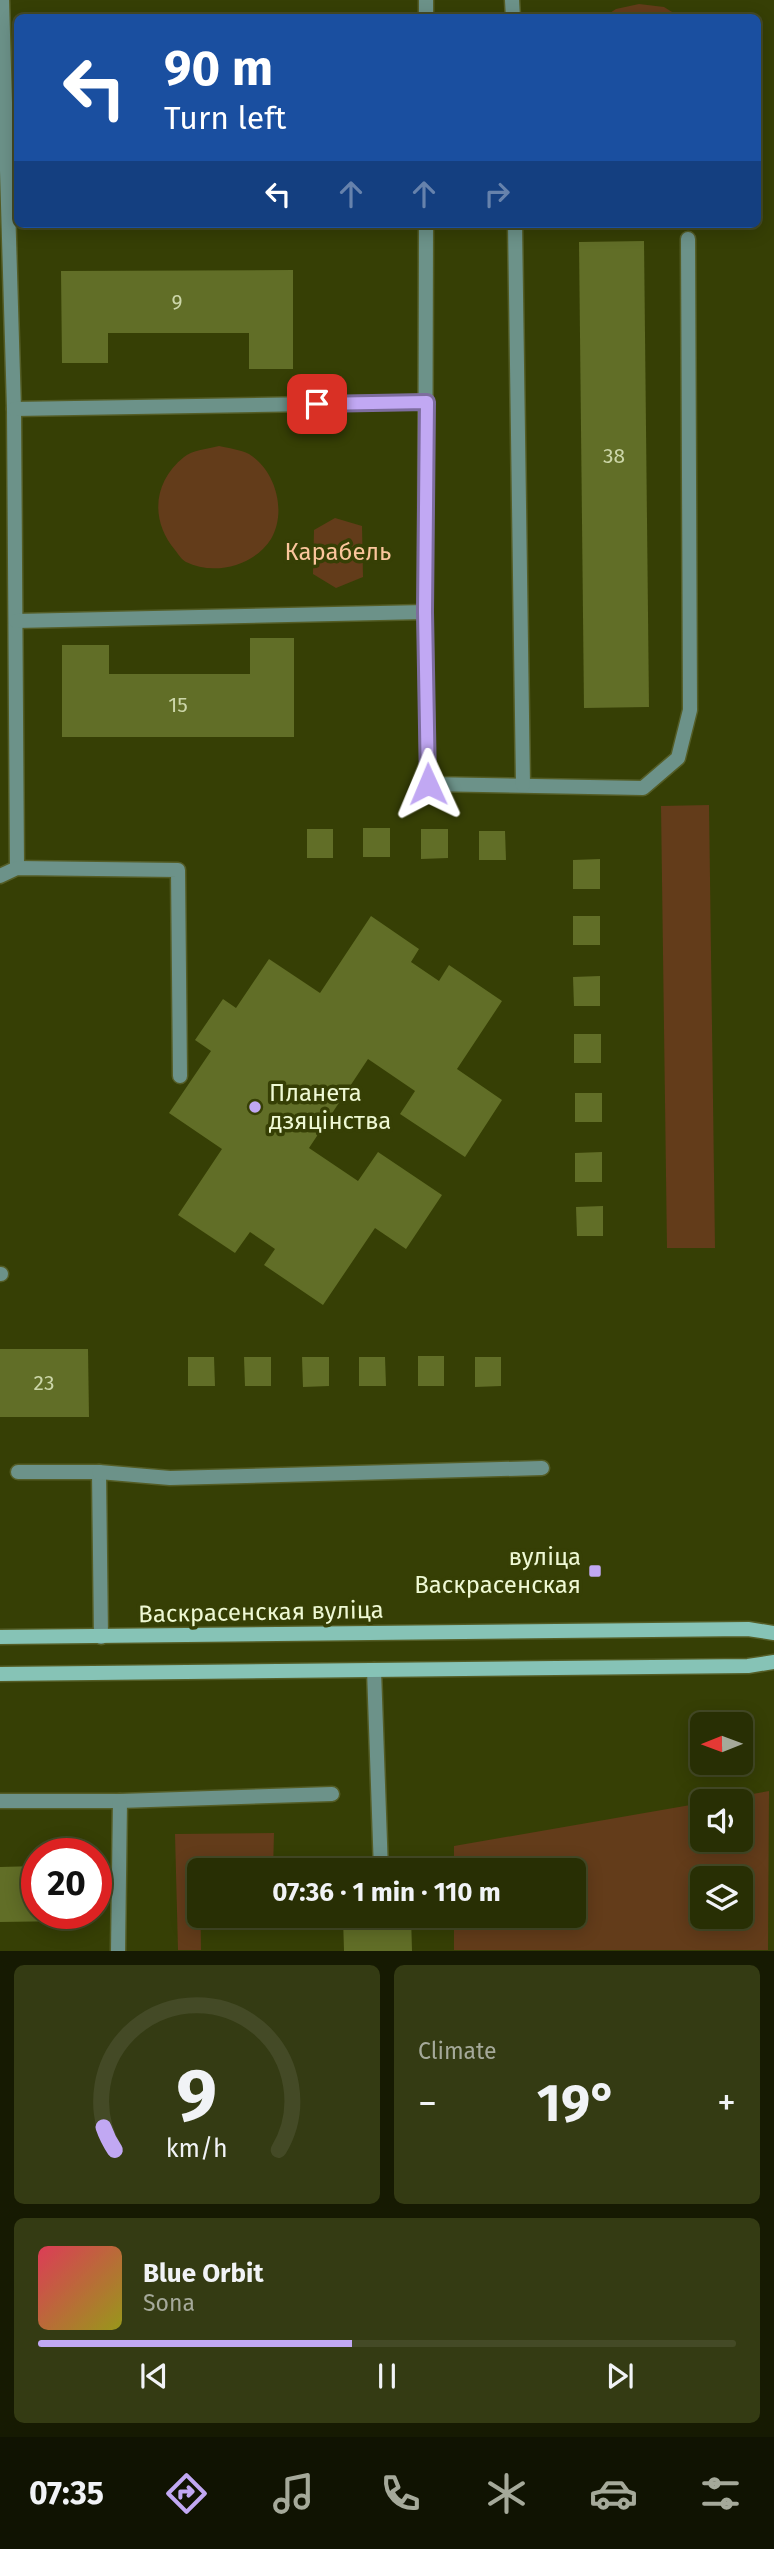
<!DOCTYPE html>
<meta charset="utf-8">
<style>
:root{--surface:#282f04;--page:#343b13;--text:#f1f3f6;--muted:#a5a99a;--line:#444a26;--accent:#c1a8f3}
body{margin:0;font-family:"Fira Sans",sans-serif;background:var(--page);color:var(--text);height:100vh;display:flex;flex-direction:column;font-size:26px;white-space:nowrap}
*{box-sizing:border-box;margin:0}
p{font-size:23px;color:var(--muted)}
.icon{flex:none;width:38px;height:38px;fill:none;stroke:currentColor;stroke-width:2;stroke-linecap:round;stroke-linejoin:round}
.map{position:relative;height:1951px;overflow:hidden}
.details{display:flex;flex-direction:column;gap:14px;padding:14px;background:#161a02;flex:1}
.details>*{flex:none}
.top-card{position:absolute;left:14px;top:14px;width:747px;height:214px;border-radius:10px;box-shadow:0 4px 18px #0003,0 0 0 2px var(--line);background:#1a4fa0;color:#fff;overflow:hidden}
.needle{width:46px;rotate:269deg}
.fabs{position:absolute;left:690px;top:1712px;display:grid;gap:14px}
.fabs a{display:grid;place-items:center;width:63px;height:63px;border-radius:10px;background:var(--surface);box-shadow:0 4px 18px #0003,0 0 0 2px var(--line);font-size:35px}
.speed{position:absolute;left:21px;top:1838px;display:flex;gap:14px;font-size:35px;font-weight:700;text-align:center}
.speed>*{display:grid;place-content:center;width:91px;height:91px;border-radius:50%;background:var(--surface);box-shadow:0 4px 18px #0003,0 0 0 2px var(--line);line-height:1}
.speed .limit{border:10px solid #d22;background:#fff;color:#111}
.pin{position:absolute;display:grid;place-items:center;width:60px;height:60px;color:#fff;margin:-30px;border-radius:14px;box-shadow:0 4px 10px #0006}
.me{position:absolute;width:77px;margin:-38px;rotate:359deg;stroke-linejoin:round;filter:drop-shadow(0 0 5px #0008)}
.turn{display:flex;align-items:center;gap:24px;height:147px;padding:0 35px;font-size:32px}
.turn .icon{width:91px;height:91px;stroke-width:2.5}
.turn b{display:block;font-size:49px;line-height:60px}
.lanes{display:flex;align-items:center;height:66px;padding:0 35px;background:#0003;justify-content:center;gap:35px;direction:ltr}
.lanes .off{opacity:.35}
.big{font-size:52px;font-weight:700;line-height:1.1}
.details .card{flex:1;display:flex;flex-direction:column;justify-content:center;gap:10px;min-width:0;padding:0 24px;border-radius:10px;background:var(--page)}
.details .dial{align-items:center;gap:0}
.dial svg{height:182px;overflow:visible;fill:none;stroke:var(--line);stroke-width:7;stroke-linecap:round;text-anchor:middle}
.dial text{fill:var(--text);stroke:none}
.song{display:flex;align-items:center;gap:21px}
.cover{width:84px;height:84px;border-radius:10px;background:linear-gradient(135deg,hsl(350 70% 55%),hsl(60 70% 35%))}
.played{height:7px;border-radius:4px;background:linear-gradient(90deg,var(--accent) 45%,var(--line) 45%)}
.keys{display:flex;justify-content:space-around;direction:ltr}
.heat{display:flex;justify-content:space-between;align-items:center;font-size:38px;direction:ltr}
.details .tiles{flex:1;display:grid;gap:14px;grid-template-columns:1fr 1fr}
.card:last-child{grid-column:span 2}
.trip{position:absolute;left:187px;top:1858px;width:399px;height:70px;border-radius:10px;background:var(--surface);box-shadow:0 4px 18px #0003,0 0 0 2px var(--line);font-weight:700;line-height:70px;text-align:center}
.tab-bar{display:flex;height:112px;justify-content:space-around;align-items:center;background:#101302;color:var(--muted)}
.tab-bar .icon{width:49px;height:49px}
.tab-bar .active{color:var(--accent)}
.tab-bar b{font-size:32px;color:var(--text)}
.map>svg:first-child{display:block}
</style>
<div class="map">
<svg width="774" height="1951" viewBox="0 0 774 1951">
<rect width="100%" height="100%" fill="#363f05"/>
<g fill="#633c1a" fill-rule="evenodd">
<path d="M639 4 664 7 680 17H604L616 9Z"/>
<path d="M219 446C228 448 241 450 249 454 276 471 287 512 271 539 254 566 214 576 186 562 182 560 178 554 175 550 150 520 153 482 184 457 192 450 208 449 219 446Z"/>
<path d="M335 518 362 526 363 577 336 588 313 574 314 530Z"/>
<path d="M709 805 715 1248H667L661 806Z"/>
<path d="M769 1791 768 1950H454V1916H574V1871H454V1846L702 1803V1839H740V1801H712ZM702 1878H740V1916H702Z"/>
<path d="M274 1833 273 1871H200L201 1950H178L175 1834Z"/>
</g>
<g fill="#616e27">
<path d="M644 241 649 707 584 708 579 242Z"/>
<path d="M293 270V369H249V333H108V363H62L61 271Z"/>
<path d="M250 638H294V737H62V645H109V674H250Z"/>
<rect x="363" y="828" width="27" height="29"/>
<rect x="307" y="829" width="26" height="29"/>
<path d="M421 829H448V858L421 859Z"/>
<path d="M479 831H505L506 860H479Z"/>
<path d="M600 859V889H573V860Z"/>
<path d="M371 916 419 949 411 962 439 981 449 965 502 1001 457 1069 502 1100 465 1157 400 1114 415 1091 368 1059 309 1148 358 1181 378 1152 442 1195 406 1249 375 1228 323 1305 264 1265 275 1249 250 1232 235 1253 178 1215 222 1149 169 1113 211 1051 195 1040 223 999 236 1008 269 959 320 993Z"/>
<rect x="573" y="916" width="27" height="29"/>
<path d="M600 976V1006H574L573 977Z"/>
<rect x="574" y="1034" width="27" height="29"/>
<rect x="575" y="1093" width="27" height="29"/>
<path d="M602 1152V1182H575V1153Z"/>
<path d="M603 1206V1236H577L576 1207Z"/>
<path d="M0 1349H88L89 1417H0Z"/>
<rect x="418" y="1356" width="26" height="30"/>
<path d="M188 1357H214L215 1386H188Z"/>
<path d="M244 1357H271V1386H245Z"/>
<path d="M302 1357H329V1386L303 1387Z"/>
<path d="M359 1357H385L386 1386H359Z"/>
<path d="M475 1357H501V1386L475 1387Z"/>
<path d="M37 1866V1913H68V1921L0 1922V1867Z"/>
<path d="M411 1916 412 1951H344L343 1919Z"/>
</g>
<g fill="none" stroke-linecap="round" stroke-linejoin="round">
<g stroke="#545d26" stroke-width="17">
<g id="service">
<path d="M2 0 14 409 17 868"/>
<path d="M426 0V18"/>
<path d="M512 0 513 18"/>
<path d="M426 224 425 612 428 784 643 788 678 758 690 710 688 239"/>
<path d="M515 224 523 785"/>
<path d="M14 409 427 402"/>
<path d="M16 621 425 612"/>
<path d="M0 876 17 868 178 870 180 1076"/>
<path d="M0 1274H1"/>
<path d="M18 1472H99L101 1637"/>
<path d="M99 1472 170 1478 542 1468"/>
<path d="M374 1670 381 1871"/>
<path d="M0 1801H120L332 1794"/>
<path d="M118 1951 120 1801"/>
</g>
</g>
<g stroke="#545d26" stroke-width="17">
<g id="secondary">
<path d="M0 1637 748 1629 774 1633"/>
<path d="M0 1674 748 1666 774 1662"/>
</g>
</g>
<use href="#service" stroke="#6c9289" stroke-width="14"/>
<use href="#secondary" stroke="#86c3b6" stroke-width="14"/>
</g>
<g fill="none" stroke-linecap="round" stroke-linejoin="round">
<g stroke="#7d6d9e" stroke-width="18">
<path id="route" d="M317 404 427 402 425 612 428 784"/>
</g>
<use href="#route" stroke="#c1a8f3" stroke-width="12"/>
</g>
<g fill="#c1a8f3" stroke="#363f05" stroke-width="2.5">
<circle cx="255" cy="1107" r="7"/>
<rect x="588" y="1564" width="14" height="14" rx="3.5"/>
</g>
<g text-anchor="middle" stroke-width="7" stroke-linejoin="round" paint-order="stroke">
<g font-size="21" fill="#ccd6a9">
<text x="177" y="309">9</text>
<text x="614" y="463">38</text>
<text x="178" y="712">15</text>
<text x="44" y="1390">23</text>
</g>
<g font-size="24" fill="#fbc59c" stroke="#363f05">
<text x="338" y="560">Карабель</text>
</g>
<g font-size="24" fill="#eff9d4" stroke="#363f05" text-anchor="start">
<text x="269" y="1101">Планета<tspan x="269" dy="28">дзяцінства</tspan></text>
<text x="581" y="1565" text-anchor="end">вуліца<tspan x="581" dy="28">Васкрасенская</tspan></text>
</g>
<g font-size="24" fill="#eff9d4" stroke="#363f05">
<text transform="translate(261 1612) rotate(-1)" y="8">Васкрасенская вуліца</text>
</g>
</g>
</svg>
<div class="fabs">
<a><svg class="needle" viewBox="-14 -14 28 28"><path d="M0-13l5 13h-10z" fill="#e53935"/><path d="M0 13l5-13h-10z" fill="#a5a99a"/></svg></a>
<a><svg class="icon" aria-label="sound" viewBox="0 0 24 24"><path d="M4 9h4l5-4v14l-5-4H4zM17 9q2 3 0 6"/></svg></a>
<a><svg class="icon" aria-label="layers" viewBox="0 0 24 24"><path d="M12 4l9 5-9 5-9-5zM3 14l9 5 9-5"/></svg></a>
</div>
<div class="speed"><div class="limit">20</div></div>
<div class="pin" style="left:317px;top:404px;background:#d93025"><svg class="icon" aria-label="arrive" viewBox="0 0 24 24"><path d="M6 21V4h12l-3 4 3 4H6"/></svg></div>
<svg class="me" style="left:428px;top:784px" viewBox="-20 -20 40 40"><path d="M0-17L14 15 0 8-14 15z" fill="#c1a8f3" stroke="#fff" stroke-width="4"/></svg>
<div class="trip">07:36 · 1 min · 110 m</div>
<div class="top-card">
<div class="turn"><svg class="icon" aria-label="left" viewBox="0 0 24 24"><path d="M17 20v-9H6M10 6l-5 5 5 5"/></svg><div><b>90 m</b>Turn left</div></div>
<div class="lanes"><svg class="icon" aria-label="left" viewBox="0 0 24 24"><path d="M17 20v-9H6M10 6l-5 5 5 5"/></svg><svg class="icon off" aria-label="ahead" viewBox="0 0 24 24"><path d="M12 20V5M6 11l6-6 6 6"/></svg><svg class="icon off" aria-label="ahead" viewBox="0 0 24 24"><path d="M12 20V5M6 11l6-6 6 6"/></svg><svg class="icon off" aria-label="right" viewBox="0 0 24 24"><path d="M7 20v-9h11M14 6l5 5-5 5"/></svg></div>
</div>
</div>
<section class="details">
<div class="tiles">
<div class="card dial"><svg viewBox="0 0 100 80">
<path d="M14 69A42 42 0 1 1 86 69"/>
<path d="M14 69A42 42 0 0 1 9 59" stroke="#c1a8f3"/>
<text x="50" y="56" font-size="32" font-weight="700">9</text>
<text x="50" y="72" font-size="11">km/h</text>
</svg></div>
<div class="card"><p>Climate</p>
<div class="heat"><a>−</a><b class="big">19°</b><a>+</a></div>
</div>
<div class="card">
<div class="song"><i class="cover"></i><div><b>Blue Orbit</b><p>Sona</p></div></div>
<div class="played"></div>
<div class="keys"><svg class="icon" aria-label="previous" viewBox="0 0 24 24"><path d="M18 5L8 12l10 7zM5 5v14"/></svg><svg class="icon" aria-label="pause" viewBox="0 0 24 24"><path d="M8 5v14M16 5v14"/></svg><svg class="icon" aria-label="next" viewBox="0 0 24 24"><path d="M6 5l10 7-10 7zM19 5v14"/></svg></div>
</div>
</div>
</section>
<nav class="tab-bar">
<b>07:35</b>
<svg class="icon active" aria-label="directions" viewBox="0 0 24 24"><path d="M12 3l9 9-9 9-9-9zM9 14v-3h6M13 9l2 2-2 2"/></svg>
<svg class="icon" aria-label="music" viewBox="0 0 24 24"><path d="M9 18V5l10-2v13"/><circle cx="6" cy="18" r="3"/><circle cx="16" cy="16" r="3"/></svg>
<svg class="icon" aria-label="phone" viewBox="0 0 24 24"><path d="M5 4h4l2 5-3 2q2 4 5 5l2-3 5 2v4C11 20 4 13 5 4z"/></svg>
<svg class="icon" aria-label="climate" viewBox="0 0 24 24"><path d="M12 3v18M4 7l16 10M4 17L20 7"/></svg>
<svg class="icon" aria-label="car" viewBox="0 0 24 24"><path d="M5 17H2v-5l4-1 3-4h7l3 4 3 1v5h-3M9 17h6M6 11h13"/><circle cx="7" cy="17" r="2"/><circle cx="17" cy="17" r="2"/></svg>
<svg class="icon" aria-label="filters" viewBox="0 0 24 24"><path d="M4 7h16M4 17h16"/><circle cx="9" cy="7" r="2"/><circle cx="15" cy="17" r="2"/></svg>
</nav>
